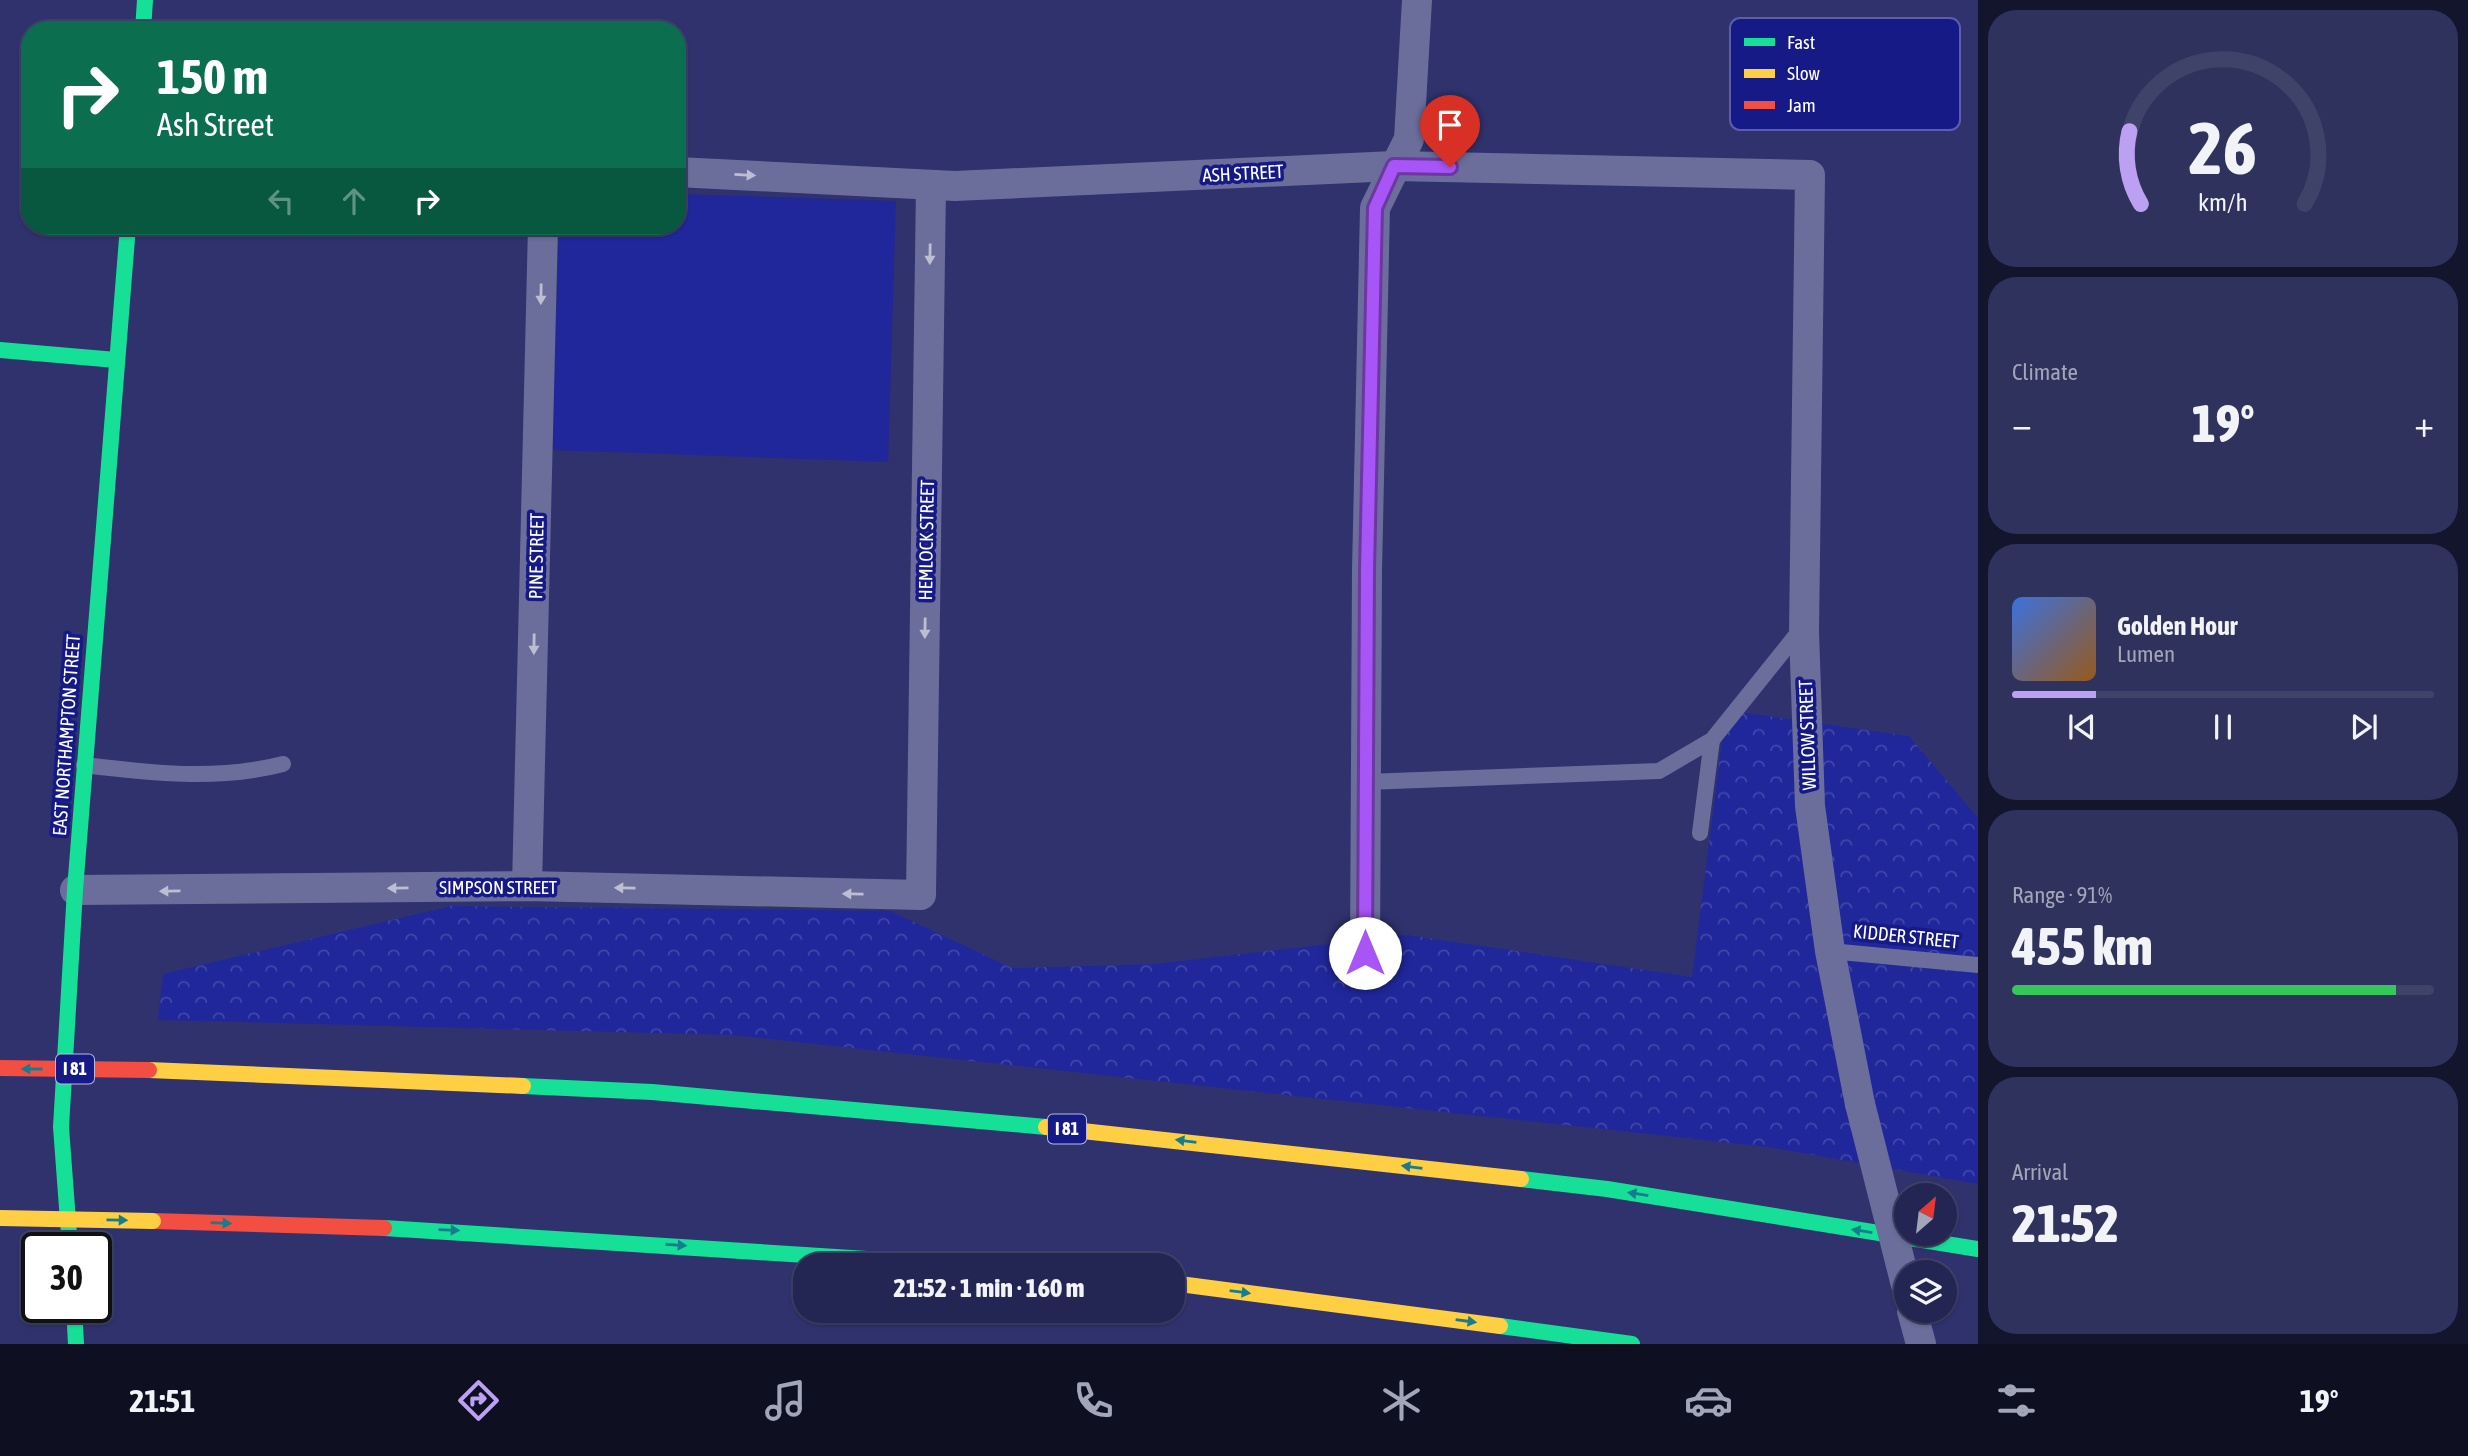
<!DOCTYPE html>
<meta charset="utf-8">
<style>
:root{--surface:#232652;--page:#2f325c;--text:#f1f3f6;--muted:#a3a5b8;--line:#404369;--accent:#bca0f2}
body{margin:0;font-family:"Asap Condensed",sans-serif;background:var(--page);color:var(--text);height:100vh;display:flex;flex-direction:column;font-size:26px;white-space:nowrap}
*{box-sizing:border-box;margin:0}
p{font-size:23px;color:var(--muted)}
.icon{flex:none;width:38px;height:38px;fill:none;stroke:currentColor;stroke-width:2;stroke-linecap:round;stroke-linejoin:round}
.map{position:relative;flex:1;overflow:hidden}
.details{display:flex;flex-direction:column;gap:10px;padding:10px;background:#13152d;width:490px}
.details>*{flex:none}
.top-card{position:absolute;left:21px;top:21px;width:665px;height:214px;border-radius:28px;box-shadow:0 2px 5px #0004,0 0 0 2px var(--line);background:#0b6e4f;color:#fff;overflow:hidden}
.needle{width:46px;rotate:28deg}
.buttons{position:absolute;left:1894px;top:1183px;display:grid;gap:14px}
.buttons a{display:grid;place-items:center;width:63px;height:63px;border-radius:50%;background:var(--surface);box-shadow:0 2px 5px #0004,0 0 0 2px var(--line);font-size:35px}
.speed{position:absolute;left:21px;top:1232px;display:flex;gap:14px;font-size:35px;font-weight:700;text-align:center}
.speed>*{display:grid;place-content:center;width:91px;height:91px;border-radius:50%;background:var(--surface);box-shadow:0 2px 5px #0004,0 0 0 2px var(--line);line-height:1}
.speed .limit{border:4px solid #111;border-radius:10px;background:#fff;color:#111}
.pin{position:absolute;display:grid;place-items:center;width:60px;height:60px;color:#fff;margin:-72px -30px;border-radius:50% 50% 50% 0;rotate:-45deg;box-shadow:0 0 7px #0007}
.pin .icon{rotate:45deg}
.me{position:absolute;width:77px;margin:-38px;rotate:0deg;stroke-linejoin:round;filter:drop-shadow(0 0 5px #0008)}
.turn{display:flex;align-items:center;gap:24px;height:147px;padding:0 21px;font-size:32px}
.turn .icon{width:91px;height:91px;stroke-width:2.5}
.turn b{display:block;font-size:49px;line-height:60px}
.lanes{display:flex;align-items:center;height:66px;padding:0 21px;background:#0003;justify-content:center;gap:35px;direction:ltr}
.lanes .off{opacity:.35}
.big{font-size:52px;font-weight:800;line-height:1.1}
.details .card{flex:1;display:flex;flex-direction:column;justify-content:center;gap:10px;min-width:0;padding:0 24px;border-radius:28px;background:var(--page)}
.details .dial{align-items:center;gap:0}
.dial svg{height:182px;overflow:visible;fill:none;stroke:var(--line);stroke-width:7;stroke-linecap:round;text-anchor:middle}
.dial text{fill:var(--text);stroke:none}
.song{display:flex;align-items:center;gap:21px}
.cover{width:84px;height:84px;border-radius:10px;background:linear-gradient(135deg,hsl(220 70% 55%),hsl(30 70% 35%))}
.played{height:7px;border-radius:4px;background:linear-gradient(90deg,var(--accent) 20%,var(--line) 20%)}
.keys{display:flex;justify-content:space-around;direction:ltr}
.heat{display:flex;justify-content:space-between;align-items:center;font-size:38px;direction:ltr}
.charge{height:10px;border-radius:5px;background:linear-gradient(90deg,#34c759 91%,var(--line) 0)}
.trip{position:absolute;left:793px;top:1253px;width:392px;height:70px;border-radius:28px;background:var(--surface);box-shadow:0 2px 5px #0004,0 0 0 2px var(--line);font-weight:800;line-height:70px;text-align:center}
.tabs{display:flex;height:112px;justify-content:space-around;align-items:center;background:#0e0f21;color:var(--muted)}
.tabs .icon{width:49px;height:49px}
.tabs .active{color:var(--accent)}
.tabs b{font-size:32px;color:var(--text)}
main{display:flex;flex:1;min-height:0}
.map>svg:first-child{display:block}
</style>
<main>
<div class="map">
<svg width="1978" height="1344" viewBox="0 0 1978 1344">
<defs>
<pattern id="forest-crowns" width="20" height="18" patternUnits="userSpaceOnUse" patternTransform="scale(1.75)"><rect width="20" height="18" fill="#20279a"/><path d="M2 6a3 3 0 1 1 6 0M12 15a3 3 0 1 1 6 0" fill="none" stroke="#4147a9"/></pattern>
</defs>
<rect width="100%" height="100%" fill="#2f326d"/>
<path fill="#20279a" d="M677 194 896 201 888 462 552 450 559 226H677Z"/>
<path fill="url(#forest-crowns)" d="M1726 710 1909 736 1978 818V1184L1768 1147 732 1035 158 1020 163 974 451 906 890 911 1012 968 1155 964 1407 935 1692 977Z"/>
<g fill="none" stroke-linecap="round" stroke-linejoin="round">
<g stroke="#6b6e9b" stroke-width="16">
<path d="M84 765C150 773 218 781 283 764"/>
<path d="M1366 782 1659 771 1712 740 1801 629"/>
<path d="M1700 833 1712 740"/>
<path d="M1830 951 1978 965"/>
</g>
<g stroke="#6b6e9b" stroke-width="30">
<path d="M677 172 955 186 1394 166 1810 175 1804 632 1810 806 1830 951 1860 1104"/>
<path d="M527 886 543 226"/>
<path d="M75 890 527 886 921 895 931 186"/>
<path d="M1365 953 1367 570 1375 208 1409 139 1417 0"/>
<path d="M1912 1311 1921 1344"/>
</g>
<g stroke="#16e098" stroke-width="16">
<path d="M143 30 145 0"/>
<path d="M0 350 116 360"/>
<path d="M523 1086 652 1092 1046 1127"/>
<path d="M1521 1179 1607 1189 1978 1249"/>
<path d="M384 1228 961 1265"/>
<path d="M70 1248 61 1127 75 890 128 226"/>
<path d="M74 1307 76 1344"/>
<path d="M1500 1326 1632 1344"/>
</g>
<g stroke="#ffcf43" stroke-width="16">
<path d="M149 1070 523 1086"/>
<path d="M1046 1127 1521 1179"/>
<path d="M1172 1283 1500 1326"/>
</g>
<path stroke="#f24e42" stroke-width="16" d="M153 1221 384 1228"/>
<path stroke="#6b6e9b" stroke-width="30" d="M1860 1104 1906 1285"/>
<path stroke="#ffcf43" stroke-width="16" d="M0 1218 153 1221"/>
<path stroke="#f24e42" stroke-width="16" d="M0 1068 149 1070"/>
</g>
<defs><path id="oneway-solid" d="M-6-.8H1V-3.2L6.5 0L1 3.2V.8H-6Z" transform="scale(1.75)"/></defs>
<g fill="#bcbed2">
<use href="#oneway-solid" transform="translate(745 175) rotate(3)"/>
<use href="#oneway-solid" transform="translate(930 254) rotate(91)"/>
<use href="#oneway-solid" transform="translate(541 294) rotate(91)"/>
<use href="#oneway-solid" transform="translate(925 628) rotate(91)"/>
<use href="#oneway-solid" transform="translate(534 644) rotate(91)"/>
<use href="#oneway-solid" transform="translate(398 888) rotate(179)"/>
<use href="#oneway-solid" transform="translate(625 888) rotate(-179)"/>
<use href="#oneway-solid" transform="translate(170 891) rotate(179)"/>
<use href="#oneway-solid" transform="translate(853 894) rotate(-179)"/>
</g>
<g fill="#167d90">
<use href="#oneway-solid" transform="translate(32 1069) rotate(-180)"/>
<use href="#oneway-solid" transform="translate(1186 1141) rotate(-173)"/>
<use href="#oneway-solid" transform="translate(1412 1167) rotate(-173)"/>
<use href="#oneway-solid" transform="translate(1638 1194) rotate(-171)"/>
<use href="#oneway-solid" transform="translate(117 1220) rotate(1)"/>
<use href="#oneway-solid" transform="translate(221 1223) rotate(2)"/>
<use href="#oneway-solid" transform="translate(449 1230) rotate(2)"/>
<use href="#oneway-solid" transform="translate(1862 1231) rotate(-171)"/>
<use href="#oneway-solid" transform="translate(676 1245) rotate(4)"/>
<use href="#oneway-solid" transform="translate(1240 1292) rotate(7)"/>
<use href="#oneway-solid" transform="translate(1466 1321) rotate(8)"/>
</g>
<g fill="none" stroke-linecap="round" stroke-linejoin="round">
<g stroke="#6d37a1" stroke-width="18">
<path id="route" d="M1365 953 1367 570 1375 208 1394 166 1450 167"/>
</g>
<use href="#route" stroke="#a855f7" stroke-width="12"/>
</g>
<g text-anchor="middle" stroke-width="7" stroke-linejoin="round" paint-order="stroke">
<g fill="#151a87" stroke="#b9badb" stroke-width="2">
<rect x="56" y="1054.5" width="38" height="29" rx="5"/>
<rect x="1048" y="1114.5" width="38" height="29" rx="5"/>
</g>
<g font-size="18" font-weight="bold" fill="#fff">
<text x="75" y="1075">I 81</text>
<text x="1067" y="1135">I 81</text>
</g>
<g font-size="19" fill="#fff" stroke="#151a87">
<text transform="translate(1243 173) rotate(-3)" y="7">ASH STREET</text>
<text transform="translate(926 540) rotate(-89)" y="7">HEMLOCK STREET</text>
<text transform="translate(536 556) rotate(-89)" y="7">PINE STREET</text>
<text transform="translate(66 735) rotate(-86)" y="7">EAST NORTHAMPTON STREET</text>
<text transform="translate(1807 735) rotate(-92)" y="7">WILLOW STREET</text>
<text x="498" y="894">SIMPSON STREET</text>
<text transform="translate(1906 936) rotate(6)" y="7">KIDDER STREET</text>
</g>
</g>
<rect x="1730" y="18" width="230" height="112" rx="10" fill="#151a87" stroke="#5b5fab" stroke-width="2"/>
<rect x="1744" y="38" width="31" height="8" fill="#16e098"/>
<rect x="1744" y="69" width="31" height="9" fill="#ffcf43"/>
<rect x="1744" y="101" width="31" height="8" fill="#f24e42"/>
<g font-size="19" fill="#fff">
<text x="1787" y="49">Fast</text>
<text x="1787" y="80">Slow</text>
<text x="1787" y="112">Jam</text>
</g>
</svg>
<div class="buttons">
<a><svg class="needle" viewBox="-14 -14 28 28"><path d="M0-13l5 13h-10z" fill="#e53935"/><path d="M0 13l5-13h-10z" fill="#a3a5b8"/></svg></a>
<a><svg class="icon" aria-label="layers" viewBox="0 0 24 24"><path d="M12 4l9 5-9 5-9-5zM3 14l9 5 9-5"/></svg></a>
</div>
<div class="speed"><div class="limit">30</div></div>
<div class="pin" style="left:1450px;top:167px;background:#d93025"><svg class="icon" aria-label="arrive" viewBox="0 0 24 24"><path d="M6 21V4h12l-3 4 3 4H6"/></svg></div>
<svg class="me" style="left:1365px;top:953px" viewBox="-20 -20 40 40"><circle r="19" fill="#fff"/><path d="M0-13L10 11 0 6-10 11z" fill="#a855f7"/></svg>
<div class="trip">21:52 · 1 min · 160 m</div>
<div class="top-card">
<div class="turn"><svg class="icon" aria-label="right" viewBox="0 0 24 24"><path d="M7 20v-9h11M14 6l5 5-5 5"/></svg><div><b>150 m</b>Ash Street</div></div>
<div class="lanes"><svg class="icon off" aria-label="left" viewBox="0 0 24 24"><path d="M17 20v-9H6M10 6l-5 5 5 5"/></svg><svg class="icon off" aria-label="ahead" viewBox="0 0 24 24"><path d="M12 20V5M6 11l6-6 6 6"/></svg><svg class="icon" aria-label="right" viewBox="0 0 24 24"><path d="M7 20v-9h11M14 6l5 5-5 5"/></svg></div>
</div>
</div>
<section class="details">
<div class="card dial"><svg viewBox="0 0 100 80">
<path d="M14 69A42 42 0 1 1 86 69"/>
<path d="M14 69A42 42 0 0 1 9 37" stroke="#bca0f2"/>
<text x="50" y="56" font-size="32" font-weight="700">26</text>
<text x="50" y="72" font-size="11">km/h</text>
</svg></div>
<div class="card"><p>Climate</p>
<div class="heat"><a>−</a><b class="big">19°</b><a>+</a></div>
</div>
<div class="card">
<div class="song"><i class="cover"></i><div><b>Golden Hour</b><p>Lumen</p></div></div>
<div class="played"></div>
<div class="keys"><svg class="icon" aria-label="previous" viewBox="0 0 24 24"><path d="M18 5L8 12l10 7zM5 5v14"/></svg><svg class="icon" aria-label="pause" viewBox="0 0 24 24"><path d="M8 5v14M16 5v14"/></svg><svg class="icon" aria-label="next" viewBox="0 0 24 24"><path d="M6 5l10 7-10 7zM19 5v14"/></svg></div>
</div>
<div class="card"><p>Range · 91%</p><b class="big">455 km</b><div class="charge"></div></div>
<div class="card"><p>Arrival</p><b class="big">21:52</b></div>
</section>
</main>
<nav class="tabs">
<b>21:51</b>
<svg class="icon active" aria-label="directions" viewBox="0 0 24 24"><path d="M12 3l9 9-9 9-9-9zM9 14v-3h6M13 9l2 2-2 2"/></svg>
<svg class="icon" aria-label="music" viewBox="0 0 24 24"><path d="M9 18V5l10-2v13"/><circle cx="6" cy="18" r="3"/><circle cx="16" cy="16" r="3"/></svg>
<svg class="icon" aria-label="phone" viewBox="0 0 24 24"><path d="M5 4h4l2 5-3 2q2 4 5 5l2-3 5 2v4C11 20 4 13 5 4z"/></svg>
<svg class="icon" aria-label="climate" viewBox="0 0 24 24"><path d="M12 3v18M4 7l16 10M4 17L20 7"/></svg>
<svg class="icon" aria-label="car" viewBox="0 0 24 24"><path d="M5 17H2v-5l4-1 3-4h7l3 4 3 1v5h-3M9 17h6M6 11h13"/><circle cx="7" cy="17" r="2"/><circle cx="17" cy="17" r="2"/></svg>
<svg class="icon" aria-label="filters" viewBox="0 0 24 24"><path d="M4 7h16M4 17h16"/><circle cx="9" cy="7" r="2"/><circle cx="15" cy="17" r="2"/></svg>
<b>19°</b>
</nav>
